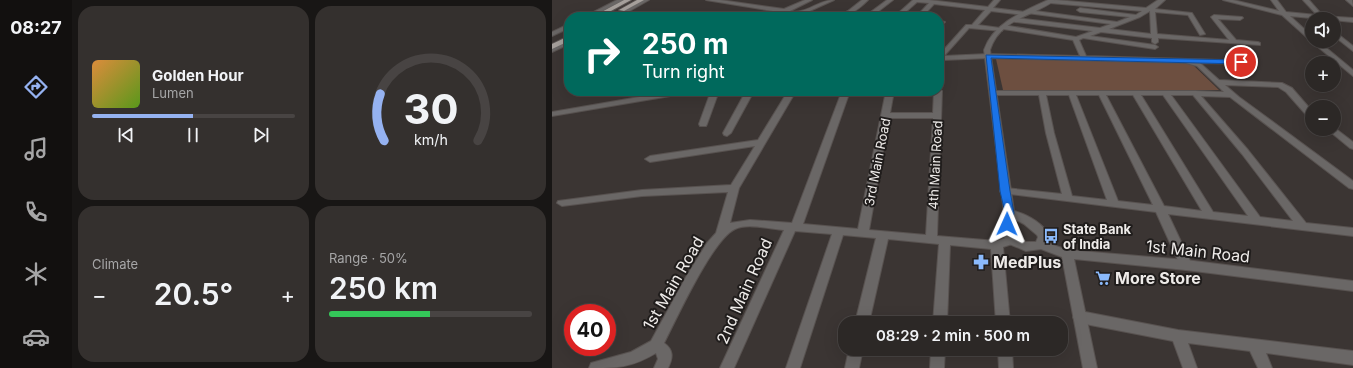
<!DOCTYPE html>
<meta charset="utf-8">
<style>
:root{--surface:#2c2826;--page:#34302e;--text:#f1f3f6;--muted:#a6a6a7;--line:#484443;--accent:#95b2f1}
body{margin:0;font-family:Inter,sans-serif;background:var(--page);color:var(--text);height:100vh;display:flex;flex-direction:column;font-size:15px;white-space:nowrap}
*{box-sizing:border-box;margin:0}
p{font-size:13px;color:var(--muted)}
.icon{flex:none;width:22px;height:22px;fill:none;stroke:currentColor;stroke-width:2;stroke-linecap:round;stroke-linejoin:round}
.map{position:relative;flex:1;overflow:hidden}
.panel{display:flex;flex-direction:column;gap:6px;padding:6px;background:#181615;width:480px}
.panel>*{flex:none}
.top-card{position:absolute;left:12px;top:12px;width:380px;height:84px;border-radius:16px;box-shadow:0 4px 16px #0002,0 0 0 1px var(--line);background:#00695c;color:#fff;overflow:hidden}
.buttons{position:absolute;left:753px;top:12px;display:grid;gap:8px}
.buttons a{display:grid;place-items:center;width:36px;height:36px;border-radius:50%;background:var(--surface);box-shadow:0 4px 16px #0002,0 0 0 1px var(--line);font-size:20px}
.speed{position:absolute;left:12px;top:304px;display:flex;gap:8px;font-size:20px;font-weight:700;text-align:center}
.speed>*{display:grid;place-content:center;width:52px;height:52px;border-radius:50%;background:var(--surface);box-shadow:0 4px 16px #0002,0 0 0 1px var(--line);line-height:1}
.speed .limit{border:6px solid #d22;background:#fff;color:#111}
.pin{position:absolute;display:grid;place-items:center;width:34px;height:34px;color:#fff;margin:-17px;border:2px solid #fff;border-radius:50%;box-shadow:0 1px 4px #0007}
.me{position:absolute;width:44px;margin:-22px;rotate:1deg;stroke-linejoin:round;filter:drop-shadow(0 0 3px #0008)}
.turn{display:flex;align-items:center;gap:14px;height:84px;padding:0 12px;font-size:18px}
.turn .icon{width:52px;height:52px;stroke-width:2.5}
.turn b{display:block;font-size:28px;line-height:34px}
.big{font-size:30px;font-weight:600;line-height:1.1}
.panel .card{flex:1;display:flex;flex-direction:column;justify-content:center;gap:6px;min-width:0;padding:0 14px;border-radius:16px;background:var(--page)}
.panel .dial{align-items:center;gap:0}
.dial svg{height:104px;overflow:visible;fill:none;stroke:var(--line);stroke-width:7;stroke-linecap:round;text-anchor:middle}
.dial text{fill:var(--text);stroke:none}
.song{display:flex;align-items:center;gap:12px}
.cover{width:48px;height:48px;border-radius:6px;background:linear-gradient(135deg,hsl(30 70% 55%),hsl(90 70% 35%))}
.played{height:4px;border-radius:2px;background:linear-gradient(90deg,var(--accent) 50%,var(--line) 50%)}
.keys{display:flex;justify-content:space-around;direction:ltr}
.heat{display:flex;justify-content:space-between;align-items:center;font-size:22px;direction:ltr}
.charge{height:6px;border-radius:3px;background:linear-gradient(90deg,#34c759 50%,var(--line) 0)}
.panel .tiles{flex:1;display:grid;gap:6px;grid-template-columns:repeat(2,1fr)}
.trip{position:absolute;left:286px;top:316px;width:230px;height:40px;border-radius:16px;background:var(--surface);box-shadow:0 4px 16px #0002,0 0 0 1px var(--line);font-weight:600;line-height:40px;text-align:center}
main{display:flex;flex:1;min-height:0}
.dock{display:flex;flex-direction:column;width:72px;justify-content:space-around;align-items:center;background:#12100f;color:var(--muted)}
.dock .icon{width:28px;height:28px}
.dock .on{color:var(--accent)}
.dock b{font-size:18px;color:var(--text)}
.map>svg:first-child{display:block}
</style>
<main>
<nav class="dock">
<b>08:27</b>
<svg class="icon on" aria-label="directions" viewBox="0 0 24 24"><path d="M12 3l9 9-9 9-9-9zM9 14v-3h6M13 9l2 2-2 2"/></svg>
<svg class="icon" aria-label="music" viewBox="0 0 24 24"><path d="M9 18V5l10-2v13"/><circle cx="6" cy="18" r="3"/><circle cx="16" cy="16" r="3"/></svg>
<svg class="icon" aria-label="phone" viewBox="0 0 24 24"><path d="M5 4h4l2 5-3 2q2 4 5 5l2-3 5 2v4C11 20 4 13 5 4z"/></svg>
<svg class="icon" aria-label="climate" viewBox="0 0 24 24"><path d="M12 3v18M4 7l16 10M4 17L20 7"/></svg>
<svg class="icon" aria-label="car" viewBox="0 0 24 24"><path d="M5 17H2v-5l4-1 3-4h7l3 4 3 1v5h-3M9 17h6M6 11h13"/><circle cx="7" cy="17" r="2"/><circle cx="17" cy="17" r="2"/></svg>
</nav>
<section class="panel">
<div class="tiles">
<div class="card">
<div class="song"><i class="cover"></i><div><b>Golden Hour</b><p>Lumen</p></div></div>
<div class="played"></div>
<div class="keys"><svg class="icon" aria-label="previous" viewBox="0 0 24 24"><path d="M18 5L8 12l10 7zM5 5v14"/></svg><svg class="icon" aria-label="pause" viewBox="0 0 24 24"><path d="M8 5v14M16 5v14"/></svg><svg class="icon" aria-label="next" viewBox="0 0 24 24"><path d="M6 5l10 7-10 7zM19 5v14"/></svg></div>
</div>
<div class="card dial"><svg viewBox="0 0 100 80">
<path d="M14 69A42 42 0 1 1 86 69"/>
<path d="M14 69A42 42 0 0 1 11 33" stroke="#95b2f1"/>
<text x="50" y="56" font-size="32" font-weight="700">30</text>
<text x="50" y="72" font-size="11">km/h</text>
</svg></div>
<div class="card"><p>Climate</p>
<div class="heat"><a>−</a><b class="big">20.5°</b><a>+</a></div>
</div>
<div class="card"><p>Range · 50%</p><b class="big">250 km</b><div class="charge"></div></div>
</div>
</section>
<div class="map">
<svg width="801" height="368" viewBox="0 0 801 368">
<rect width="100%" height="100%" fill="#3b3533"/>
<path fill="#6d4f40" d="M444 59 639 63 667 90H451Z"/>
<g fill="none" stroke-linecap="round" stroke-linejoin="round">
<g stroke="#585250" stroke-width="2">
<g id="minor">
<path d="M154 0H168L232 9 253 0H260L238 11C253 15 266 0 282 0L251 14 259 17H249L233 13Z"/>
<path d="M310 0H316C307 9 297 17 284 17L296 11Z"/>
<path d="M335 0H341L319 17H312Z"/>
<path d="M361 0H377L436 7 442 0H448L441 8 473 12 476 10 565 22 578 17 528 12 525 10 528 8 584 15 590 11 498 3 495 1 504 0 594 8 606 0H613L603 9 640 13 653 34 648 35 636 15 603 12 605 34 677 40 659 17 662 15 690 17 691 18 688 20 666 19 684 40 706 42 708 43V45L606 38V42L603 44 600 42V38L549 32 538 36 603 45 606 47 603 49 531 38 527 40 534 56 704 61 705 62 702 64 648 63 667 80 730 83 740 88 760 111V118H757L734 92 726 87 673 85 687 97 801 181V189L797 188 678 97 649 96 696 150 754 223 801 228V236L616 214 640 265 638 268 634 270 630 268 628 265 604 212 449 193 448 191 449 189 453 188 510 194 494 133 487 95H438V91H643L672 92 645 66 634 63 436 58 391 60V77L387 79V56H390L388 54 414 25H420L433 10 382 4 370 17H364L377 3 365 2 348 17H342ZM439 11 472 15 475 13 559 24 548 28 463 18 460 20 463 22 541 31 524 37 451 25 448 27 451 29 521 40 528 56 436 54 392 56 417 28 450 31V29L448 28 426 25ZM598 11 599 34 557 29 588 17ZM494 95H517L555 200 520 196 502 133ZM524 95H547L601 205 566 201ZM554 95H581L650 211 612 206ZM589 95H611L696 216 661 212ZM619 95H641L690 154 741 221 708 217Z"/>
<path d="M671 0H681L727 11 719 0H725L734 12 765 15 751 0H757L771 16 801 18V22L738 16 760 36V41H766L801 70V76L760 42 730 15Z"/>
<path d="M794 0H800L801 6Z"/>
<path d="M183 12 202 17 181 15 180 14Z"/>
<path d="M388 21 393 22 387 27V22Z"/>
<path d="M782 31 801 46V51L782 36Z"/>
<path d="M387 89 390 91 385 236 445 241 459 236 463 237 465 240 463 243 451 247 458 323H444L439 249 398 245 395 323H381L387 244 336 239 317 323H303L324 238 291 235 248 368H234L280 234 243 231 182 368H168L232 230C218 229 196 223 183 229 160 240 125 318 112 343 122 350 121 358 116 368H102L106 359 104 353C79 368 65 368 37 368L39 363 79 352 99 341 134 277 155 243 164 233 176 192 90 196 10 206 5 203 6 201 90 190 179 185 203 146 98 162 93 159 98 156 206 140 236 91H244L187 188 178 223 198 220 240 223 290 91H298L251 224 306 229 334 91H342L338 113H381L382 91H387ZM337 118H381L374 235 317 230Z"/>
<path d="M122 91H140L136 93 0 116V112Z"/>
<path d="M159 91H167L155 124 154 126H148L147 124Z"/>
<path d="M194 91H202L179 133 175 136 172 135 171 133Z"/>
<path d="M784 129 801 142V149L798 148 781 134 780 132Z"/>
<path d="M528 311 626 330 801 351V365L714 353 720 368H706L698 351 636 343 645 368H631L621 341 528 323 523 321 521 317 523 313Z"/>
<path d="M297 349H311L307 368H293Z"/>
<path d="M379 349H393L392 368H378Z"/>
<path d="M446 349H460L461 368H447Z"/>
</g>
</g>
<g stroke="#585250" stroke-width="2">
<g id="tertiary">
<path d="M65 0H72L39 17H32Z"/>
<path d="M90 0H97L67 17H60Z"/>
<path d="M496 0H503C481 17 448 18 438 50L462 211C476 215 490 223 498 236L495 243 516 250 634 260 801 281V291L634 270 522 259 545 368H531L510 257 489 249 474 251 455 243 449 229 452 213 432 50C441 23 472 11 496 0ZM462 219 472 224 485 235 486 237 484 242H474L464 237 461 229Z"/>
<path d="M17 24V28L0 36V32Z"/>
<path d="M17 40V44L0 52V48Z"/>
</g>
</g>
<g stroke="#585250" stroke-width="2">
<g id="trunk">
<path d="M72 0H79L48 17H40Z"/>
<path d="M85 0H92L72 11 67 10Z"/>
<path d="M17 36V41L0 49V44Z"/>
</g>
</g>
<use href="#minor" fill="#6a6766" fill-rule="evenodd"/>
<use href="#tertiary" fill="#6a6766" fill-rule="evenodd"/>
<use href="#trunk" fill="#a6a09c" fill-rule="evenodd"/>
</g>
<path fill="#1a73e8" stroke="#114b97" d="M434 55 689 60 692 62 689 64 439 58 458 191 462 213 460 224 455 227 450 224 453 213 448 191Z"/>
<defs>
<g id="bus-bare" transform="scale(1.2)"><path d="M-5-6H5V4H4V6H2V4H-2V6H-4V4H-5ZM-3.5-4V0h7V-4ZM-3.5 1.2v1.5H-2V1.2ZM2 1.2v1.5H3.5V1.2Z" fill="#8bbafc" stroke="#201d1c" stroke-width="2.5" paint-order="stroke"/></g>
<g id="pharmacy-bare" transform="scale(1.2)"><path d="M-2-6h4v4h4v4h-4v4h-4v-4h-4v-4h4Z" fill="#8bbafc" stroke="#201d1c" stroke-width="2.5" paint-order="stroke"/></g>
<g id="supermarket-bare" transform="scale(1.2)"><path d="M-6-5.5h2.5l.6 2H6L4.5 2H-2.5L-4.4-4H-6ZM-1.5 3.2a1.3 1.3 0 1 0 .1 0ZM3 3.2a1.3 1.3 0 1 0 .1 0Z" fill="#8bbafc" stroke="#201d1c" stroke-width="2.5" paint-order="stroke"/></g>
</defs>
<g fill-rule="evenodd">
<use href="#bus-bare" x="499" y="236"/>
<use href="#pharmacy-bare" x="429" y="262"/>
<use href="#supermarket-bare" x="551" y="278"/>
</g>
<g text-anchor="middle" stroke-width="4" stroke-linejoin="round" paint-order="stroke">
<g font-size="13" fill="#eeebe9" stroke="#201d1c">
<text transform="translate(325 162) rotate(-79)" y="5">3rd Main Road</text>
<text transform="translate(383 165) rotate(-87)" y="5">4th Main Road</text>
</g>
<g font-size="13" font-weight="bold" fill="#eeebe9" stroke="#201d1c" text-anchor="start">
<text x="511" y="234">State Bank<tspan x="511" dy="15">of India</tspan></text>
</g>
<g font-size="16" fill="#eeebe9" stroke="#201d1c">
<text transform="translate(646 251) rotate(6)" y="6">1st Main Road</text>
<text transform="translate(121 283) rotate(-60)" y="6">1st Main Road</text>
<text transform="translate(192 291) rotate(-66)" y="6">2nd Main Road</text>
</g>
<g font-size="16" font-weight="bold" fill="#eeebe9" stroke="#201d1c" text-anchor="start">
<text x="441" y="268">MedPlus</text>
<text x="563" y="284">More Store</text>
</g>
</g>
</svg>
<div class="buttons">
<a><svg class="icon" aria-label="sound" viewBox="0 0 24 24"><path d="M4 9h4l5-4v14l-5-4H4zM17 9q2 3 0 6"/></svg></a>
<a>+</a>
<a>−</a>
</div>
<div class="speed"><div class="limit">40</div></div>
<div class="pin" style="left:689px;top:62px;background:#d93025"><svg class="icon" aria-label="arrive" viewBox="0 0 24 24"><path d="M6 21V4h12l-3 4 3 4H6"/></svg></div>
<svg class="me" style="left:455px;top:224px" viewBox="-20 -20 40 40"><path d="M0-17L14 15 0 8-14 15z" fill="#1a73e8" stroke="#fff" stroke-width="4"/></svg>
<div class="trip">08:29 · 2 min · 500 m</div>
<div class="top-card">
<div class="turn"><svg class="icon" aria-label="right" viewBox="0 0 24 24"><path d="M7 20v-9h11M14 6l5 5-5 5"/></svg><div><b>250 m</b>Turn right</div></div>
</div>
</div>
</main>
